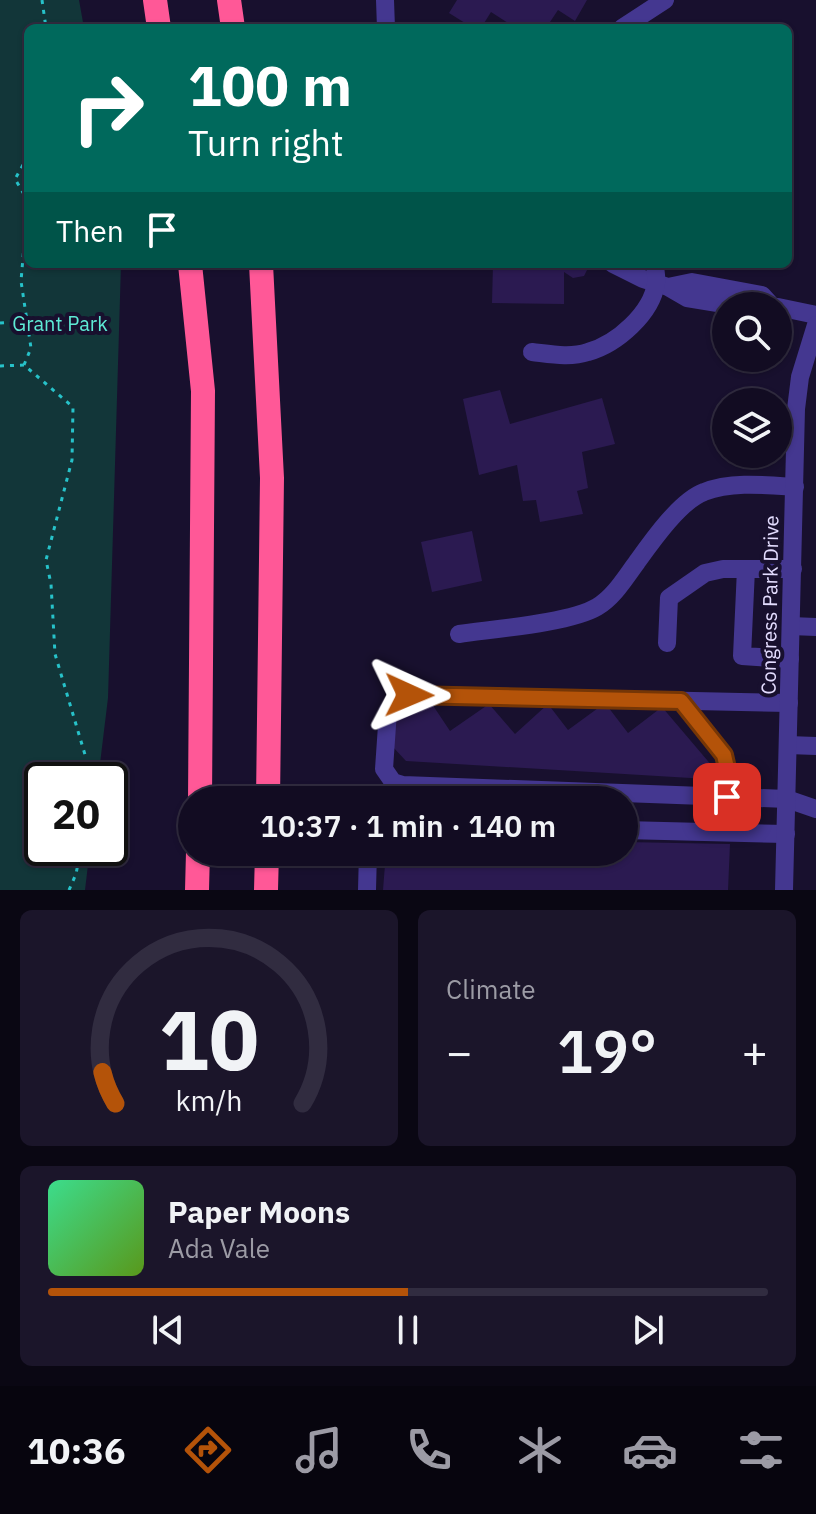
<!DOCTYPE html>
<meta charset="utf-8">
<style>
:root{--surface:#120c22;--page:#1b152a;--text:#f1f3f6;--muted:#9c9ba5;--line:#312c40;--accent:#b45309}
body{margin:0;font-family:"IBM Plex Sans",sans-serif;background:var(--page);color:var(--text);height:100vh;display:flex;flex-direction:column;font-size:30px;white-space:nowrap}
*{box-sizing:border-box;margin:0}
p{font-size:26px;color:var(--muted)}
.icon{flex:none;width:44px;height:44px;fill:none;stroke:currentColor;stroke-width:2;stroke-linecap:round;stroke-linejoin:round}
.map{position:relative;height:890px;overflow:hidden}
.details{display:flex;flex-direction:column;gap:20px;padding:20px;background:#0a0713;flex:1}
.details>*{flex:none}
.banner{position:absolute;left:24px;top:24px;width:768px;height:244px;border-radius:12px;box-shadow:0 2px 6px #0004,0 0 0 2px var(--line);background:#00695c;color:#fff;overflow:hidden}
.fabs{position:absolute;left:712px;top:292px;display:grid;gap:16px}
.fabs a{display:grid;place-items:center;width:80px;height:80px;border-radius:50%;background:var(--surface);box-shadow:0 2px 6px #0004,0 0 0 2px var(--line);font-size:40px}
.speed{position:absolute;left:24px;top:762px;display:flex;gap:16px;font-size:40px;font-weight:700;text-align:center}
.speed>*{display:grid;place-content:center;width:104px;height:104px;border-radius:50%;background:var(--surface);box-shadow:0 2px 6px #0004,0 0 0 2px var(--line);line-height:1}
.speed .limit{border:4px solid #111;border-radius:12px;background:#fff;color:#111}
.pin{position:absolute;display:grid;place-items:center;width:68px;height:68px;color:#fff;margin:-34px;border-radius:16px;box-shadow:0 4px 12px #0006}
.me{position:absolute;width:88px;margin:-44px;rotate:91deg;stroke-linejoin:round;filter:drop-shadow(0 0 6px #0008)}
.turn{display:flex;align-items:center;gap:28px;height:168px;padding:0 32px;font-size:36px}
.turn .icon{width:104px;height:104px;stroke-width:2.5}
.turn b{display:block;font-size:56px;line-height:68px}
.then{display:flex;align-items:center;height:76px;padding:0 32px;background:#0003;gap:16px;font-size:30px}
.big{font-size:60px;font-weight:600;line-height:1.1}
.details .card{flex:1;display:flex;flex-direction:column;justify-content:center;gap:12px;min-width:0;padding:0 28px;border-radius:12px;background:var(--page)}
.details .dial{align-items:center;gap:0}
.dial svg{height:208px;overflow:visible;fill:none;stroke:var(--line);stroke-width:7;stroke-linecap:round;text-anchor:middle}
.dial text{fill:var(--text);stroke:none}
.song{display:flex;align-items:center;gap:24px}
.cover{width:96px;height:96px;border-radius:12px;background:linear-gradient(135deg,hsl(150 70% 55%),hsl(90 70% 35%))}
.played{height:8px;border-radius:4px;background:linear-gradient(90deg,var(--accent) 50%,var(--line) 50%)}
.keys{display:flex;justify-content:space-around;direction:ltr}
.heat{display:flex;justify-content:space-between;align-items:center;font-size:44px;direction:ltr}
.details .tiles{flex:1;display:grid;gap:20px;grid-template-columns:1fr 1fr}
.card:last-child{grid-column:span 2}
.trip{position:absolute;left:178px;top:786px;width:460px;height:80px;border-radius:40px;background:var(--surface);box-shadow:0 2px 6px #0004,0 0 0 2px var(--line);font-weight:600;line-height:80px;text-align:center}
.dock{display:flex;height:128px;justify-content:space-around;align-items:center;background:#07050e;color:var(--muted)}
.dock .icon{width:56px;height:56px}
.dock .current{color:var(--accent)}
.dock b{font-size:36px;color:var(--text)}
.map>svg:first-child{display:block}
</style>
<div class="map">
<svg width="816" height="890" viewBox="0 0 816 890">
<rect width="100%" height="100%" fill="#18102e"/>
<path fill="#123639" d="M0 0H79L84 28H28V264H121L108 698 98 780H42V848H90L85 890H0Z"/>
<g fill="#2b1a51">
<path d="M457 0H587L575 21 558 10 546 28H516L491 12 481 28H473L449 13Z"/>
<path d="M493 264H590L584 276 573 278 564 272V304L492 303Z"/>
<path d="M500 390 510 424 602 398 615 444 582 452 588 488 577 491 583 514 540 522 536 500 523 501 517 465 479 475 463 399Z"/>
<path d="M472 531 482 581 432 592 421 542Z"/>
<path d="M428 698 450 731 489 704 515 734 548 704 568 730 605 703 628 733 662 707 724 780 406 761 392 746 393 715Z"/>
<path d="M624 842 730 844 728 890H383L386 852H624Z"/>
</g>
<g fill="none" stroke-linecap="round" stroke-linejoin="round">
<g stroke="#27c2c9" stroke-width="3" stroke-dasharray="4 6" stroke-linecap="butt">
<path d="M42 0 46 28"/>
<path d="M28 156 15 179 28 201"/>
<path d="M0 323 27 321"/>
<path d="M24 365 31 348 21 281 24 246 28 229"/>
<path d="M0 366 24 365 73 407 72 460 46 560 51 584 55 654 86 758 87 780"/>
<path d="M69 890 76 874 81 848"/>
</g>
<g stroke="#443790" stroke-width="18">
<path d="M385 0 386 28"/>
<path d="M622 28 665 0"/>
<path d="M613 264 643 279 665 286"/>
<path d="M736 306 687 298 668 287 692 282 762 295 772 306"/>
<path d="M778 307 816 315"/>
<path d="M532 352C550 354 570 358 588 352 617 344 652 313 656 283 657 277 655 270 655 264"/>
<path d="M746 569 742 656 790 659"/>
<path d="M791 626 816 627"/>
<path d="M459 634C493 629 570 623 597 607 614 597 625 578 637 562 652 541 680 501 704 492 731 481 766 485 795 487"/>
<path d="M667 643 669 598 705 573 723 569H793"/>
<path d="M681 701 724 755 727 768V797"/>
<path d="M789 703 409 695 388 711 384 769 393 782 403 785 787 799 816 809"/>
<path d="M788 745 816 746"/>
<path d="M624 830 786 834"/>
<path d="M367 890 368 852"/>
<path d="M784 890 796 409 800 377 816 325"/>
</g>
<g stroke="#ff5897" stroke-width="24">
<path d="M155 0 159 28"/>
<path d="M229 0 233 28"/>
<path d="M190 264 203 391 200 800"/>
<path d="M261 264 272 478 268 800"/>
<path d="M197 890 198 852"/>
<path d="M266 890 267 852"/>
</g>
</g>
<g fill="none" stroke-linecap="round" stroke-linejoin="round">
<g stroke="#753606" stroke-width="20">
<path id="route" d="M409 695 681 701 724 755 727 768V797"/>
</g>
<use href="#route" stroke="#b45309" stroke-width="14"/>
</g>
<g text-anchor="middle" stroke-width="8" stroke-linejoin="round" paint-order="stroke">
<g font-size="20" fill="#5eead5" stroke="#18102e">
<text x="60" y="331">Grant Park</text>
</g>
<g font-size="20" fill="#e4ddff" stroke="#18102e">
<text transform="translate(770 605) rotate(-89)" y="7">Congress Park Drive</text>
</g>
</g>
</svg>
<div class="fabs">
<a><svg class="icon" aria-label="search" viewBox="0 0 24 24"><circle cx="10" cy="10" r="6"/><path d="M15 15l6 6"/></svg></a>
<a><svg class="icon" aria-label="layers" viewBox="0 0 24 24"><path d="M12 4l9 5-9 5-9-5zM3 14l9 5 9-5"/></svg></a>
</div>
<div class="speed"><div class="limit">20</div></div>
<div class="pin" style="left:727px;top:797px;background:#d93025"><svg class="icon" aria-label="arrive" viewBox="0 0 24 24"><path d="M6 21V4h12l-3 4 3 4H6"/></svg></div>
<svg class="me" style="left:409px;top:695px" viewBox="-20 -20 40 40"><path d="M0-17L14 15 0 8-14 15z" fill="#b45309" stroke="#fff" stroke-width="4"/></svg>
<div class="trip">10:37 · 1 min · 140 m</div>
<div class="banner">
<div class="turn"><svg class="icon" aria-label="right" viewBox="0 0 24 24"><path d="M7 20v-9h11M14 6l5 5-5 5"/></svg><div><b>100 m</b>Turn right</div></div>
<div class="then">Then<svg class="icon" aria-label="arrive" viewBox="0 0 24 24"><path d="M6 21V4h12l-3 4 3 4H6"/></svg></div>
</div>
</div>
<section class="details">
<div class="tiles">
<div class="card dial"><svg viewBox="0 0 100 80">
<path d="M14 69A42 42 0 1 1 86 69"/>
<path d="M14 69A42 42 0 0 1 9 57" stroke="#b45309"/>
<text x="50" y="56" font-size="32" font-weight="700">10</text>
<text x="50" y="72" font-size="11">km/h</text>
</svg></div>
<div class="card"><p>Climate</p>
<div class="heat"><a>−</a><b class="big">19°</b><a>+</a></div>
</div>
<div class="card">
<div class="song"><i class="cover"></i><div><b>Paper Moons</b><p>Ada Vale</p></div></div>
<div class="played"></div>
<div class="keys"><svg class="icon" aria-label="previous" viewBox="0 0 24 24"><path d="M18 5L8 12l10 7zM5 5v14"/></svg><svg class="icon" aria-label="pause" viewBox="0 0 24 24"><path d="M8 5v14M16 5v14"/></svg><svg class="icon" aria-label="next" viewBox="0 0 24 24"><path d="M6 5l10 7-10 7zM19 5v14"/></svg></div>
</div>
</div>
</section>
<nav class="dock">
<b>10:36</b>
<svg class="icon current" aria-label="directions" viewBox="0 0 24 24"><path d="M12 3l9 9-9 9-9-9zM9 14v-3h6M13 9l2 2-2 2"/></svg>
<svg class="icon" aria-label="music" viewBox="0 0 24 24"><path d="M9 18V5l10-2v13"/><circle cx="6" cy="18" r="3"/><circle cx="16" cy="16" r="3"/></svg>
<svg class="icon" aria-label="phone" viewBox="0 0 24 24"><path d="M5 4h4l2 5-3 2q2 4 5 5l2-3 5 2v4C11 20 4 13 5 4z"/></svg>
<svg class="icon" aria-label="climate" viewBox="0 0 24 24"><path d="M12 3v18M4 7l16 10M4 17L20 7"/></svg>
<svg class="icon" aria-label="car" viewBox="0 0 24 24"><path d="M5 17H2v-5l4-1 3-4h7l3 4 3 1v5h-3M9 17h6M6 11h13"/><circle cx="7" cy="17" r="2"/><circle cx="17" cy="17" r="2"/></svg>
<svg class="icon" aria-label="filters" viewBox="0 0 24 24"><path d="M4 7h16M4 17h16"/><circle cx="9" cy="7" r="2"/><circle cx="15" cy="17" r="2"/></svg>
</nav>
